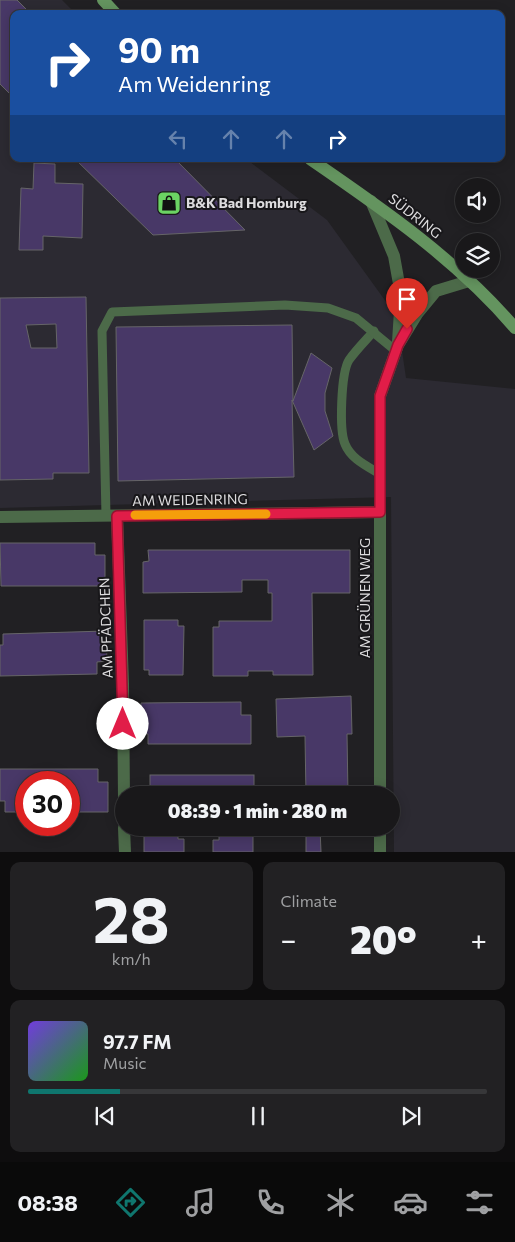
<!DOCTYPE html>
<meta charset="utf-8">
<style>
:root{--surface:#19181a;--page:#222123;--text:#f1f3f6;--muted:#9fa0a2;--line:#373739;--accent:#0f766e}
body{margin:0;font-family:Commissioner,sans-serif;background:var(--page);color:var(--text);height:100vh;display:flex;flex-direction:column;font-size:19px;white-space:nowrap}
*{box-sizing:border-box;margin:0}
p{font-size:16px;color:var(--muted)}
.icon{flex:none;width:28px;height:28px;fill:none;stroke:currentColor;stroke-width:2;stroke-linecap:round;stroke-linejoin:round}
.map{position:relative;height:852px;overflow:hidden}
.sheet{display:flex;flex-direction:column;gap:10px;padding:10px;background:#0e0d0e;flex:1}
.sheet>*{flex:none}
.top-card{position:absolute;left:10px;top:10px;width:495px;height:152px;border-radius:10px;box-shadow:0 2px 12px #0003,0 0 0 1px var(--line);background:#1a4fa0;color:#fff;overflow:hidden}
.controls{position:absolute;left:455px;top:178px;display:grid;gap:10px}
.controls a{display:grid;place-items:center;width:45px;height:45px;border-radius:50%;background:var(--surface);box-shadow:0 2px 12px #0003,0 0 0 1px var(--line);font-size:25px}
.speed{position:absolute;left:15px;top:771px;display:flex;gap:10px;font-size:25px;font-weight:700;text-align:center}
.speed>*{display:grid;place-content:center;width:65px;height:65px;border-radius:50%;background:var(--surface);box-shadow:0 2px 12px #0003,0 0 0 1px var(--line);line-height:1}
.speed .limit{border:8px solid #d22;background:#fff;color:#111}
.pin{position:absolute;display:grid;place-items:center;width:42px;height:42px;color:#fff;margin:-51px -21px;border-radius:50% 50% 50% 0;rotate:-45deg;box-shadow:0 0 5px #0007}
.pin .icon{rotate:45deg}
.me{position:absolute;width:55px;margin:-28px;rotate:0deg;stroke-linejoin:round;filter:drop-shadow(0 0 4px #0008)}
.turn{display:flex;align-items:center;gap:18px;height:105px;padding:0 25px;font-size:22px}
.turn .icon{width:65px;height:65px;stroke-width:2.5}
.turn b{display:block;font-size:35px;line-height:42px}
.lanes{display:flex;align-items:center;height:48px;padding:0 25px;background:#0003;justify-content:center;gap:25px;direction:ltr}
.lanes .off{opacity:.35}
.big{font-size:38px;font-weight:800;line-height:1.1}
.sheet .widget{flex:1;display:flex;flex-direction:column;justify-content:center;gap:8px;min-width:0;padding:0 18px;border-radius:10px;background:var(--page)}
.sheet .dial{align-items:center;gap:0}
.dial b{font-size:65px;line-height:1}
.song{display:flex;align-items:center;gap:15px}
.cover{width:60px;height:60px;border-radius:8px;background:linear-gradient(135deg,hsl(260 70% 55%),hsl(120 70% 35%))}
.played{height:5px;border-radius:2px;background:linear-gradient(90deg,var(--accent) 20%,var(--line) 20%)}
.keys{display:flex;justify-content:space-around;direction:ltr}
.heat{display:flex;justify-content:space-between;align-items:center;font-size:28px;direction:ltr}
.sheet .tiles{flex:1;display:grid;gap:10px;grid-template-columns:1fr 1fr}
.widget:last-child{grid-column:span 2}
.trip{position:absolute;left:115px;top:786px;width:285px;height:50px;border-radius:25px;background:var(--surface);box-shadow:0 2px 12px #0003,0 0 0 1px var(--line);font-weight:800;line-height:50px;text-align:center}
.menu{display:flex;height:80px;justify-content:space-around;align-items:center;background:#0a0a0a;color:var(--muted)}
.menu .icon{width:35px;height:35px}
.menu .current{color:var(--accent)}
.menu b{font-size:22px;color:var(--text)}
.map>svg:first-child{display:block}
</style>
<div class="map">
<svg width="515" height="852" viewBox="0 0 515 852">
<rect width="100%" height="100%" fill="#212023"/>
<path fill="#2c2a32" d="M0 0H62L76 14H14V159H246L327 220 397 317 406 378 515 389V852H394L391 497 0 508Z"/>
<g fill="#483867" stroke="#666568" fill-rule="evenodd">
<path d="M0 0H17L31 14H14V98L0 84Z"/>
<path d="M75 159H175L245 230 153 235Z"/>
<path d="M34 163 55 164V183L83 184 82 238 43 236V250H19L21 188 33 189Z"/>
<path d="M86 297 89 473H53V479L0 480V298ZM56 324 57 348H31L26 325Z"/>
<path d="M292 325 293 401 311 353 332 368 325 393V411L333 436 314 450 292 400 294 477 118 481 116 327Z"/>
<path d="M0 543H95V555H105V586H1Z"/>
<path d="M148 550H350V593H312L313 675H273V671H248V676H213V627H219V621H272V593H268V580H242V592L143 593V562L149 561Z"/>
<path d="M144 620H178V626H184L183 675H149V670H144Z"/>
<path d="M106 631 107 661 97 662V674L0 676V645H3V634Z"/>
<path d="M351 696 352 734H347L348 795H306L305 736 277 737 276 699Z"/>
<path d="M241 702V715H251V744H148V734H142L141 703Z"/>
<path d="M0 769H98V782H108V812H69V782H26V812H5V801H0Z"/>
<rect x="150" y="775" width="104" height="20"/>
<path d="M306 828H320L321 852H306Z"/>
<path d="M144 833H178V839H184V852H144Z"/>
<path d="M219 834H253V852H213V840H219Z"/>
</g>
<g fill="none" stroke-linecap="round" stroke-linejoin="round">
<g stroke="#4c6a49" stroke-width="9">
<path d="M374 331C366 340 356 350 349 360 341 373 339 430 345 444 351 459 367 466 380 474"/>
<path d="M106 516 102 331 112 312 285 305 328 308 356 318 396 351"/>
</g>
<g stroke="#4c6a49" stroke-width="12">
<path d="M371 201 394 256 401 295 398 342"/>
<path d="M117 516 123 684 124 800"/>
<path d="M0 517 380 512"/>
<path d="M380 795V396L398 345 417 314 436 291 469 281"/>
<path d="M124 828 125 852"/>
<path d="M380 828V852"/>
</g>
<g stroke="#64945f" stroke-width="12">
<path d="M103 0 116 14"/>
<path d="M310 159C383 209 457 260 515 328"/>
</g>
</g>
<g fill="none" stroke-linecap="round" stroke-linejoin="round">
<g stroke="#92132f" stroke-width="12">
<path id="route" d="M123 724 117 516 380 512V396L398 345 407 329"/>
</g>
<use href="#route" stroke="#e11d48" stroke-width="9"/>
<path stroke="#f59e0b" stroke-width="9" d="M135 515 266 514"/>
</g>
<defs>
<g id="shop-square" transform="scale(1.25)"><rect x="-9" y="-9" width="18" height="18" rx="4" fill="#6bd363" stroke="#18171a"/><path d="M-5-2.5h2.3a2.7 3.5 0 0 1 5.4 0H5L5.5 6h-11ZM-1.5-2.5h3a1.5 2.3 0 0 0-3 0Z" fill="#111"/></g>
</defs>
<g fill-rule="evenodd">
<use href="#shop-square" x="169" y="203"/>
</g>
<g text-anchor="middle" stroke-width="4" stroke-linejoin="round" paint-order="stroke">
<g font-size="14" font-weight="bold" fill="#dddcde" stroke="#18171a" text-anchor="start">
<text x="186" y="208">B&amp;K Bad Homburg</text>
</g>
<g font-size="14" fill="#dddcde" stroke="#18171a">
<text transform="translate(415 216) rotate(38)" y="5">SÜDRING</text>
<text transform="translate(190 500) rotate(-1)" y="5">AM WEIDENRING</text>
<text transform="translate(365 598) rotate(-90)" y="5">AM GRÜNEN WEG</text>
<text transform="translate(106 628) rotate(-92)" y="5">AM PFÄDCHEN</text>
</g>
</g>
</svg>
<div class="controls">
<a><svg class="icon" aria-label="sound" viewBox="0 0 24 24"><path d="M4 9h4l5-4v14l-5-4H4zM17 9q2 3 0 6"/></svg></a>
<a><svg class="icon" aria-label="layers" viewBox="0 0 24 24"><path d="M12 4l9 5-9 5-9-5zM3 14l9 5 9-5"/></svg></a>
</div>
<div class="speed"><div class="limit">30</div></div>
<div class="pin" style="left:407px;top:329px;background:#d93025"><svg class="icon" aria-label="arrive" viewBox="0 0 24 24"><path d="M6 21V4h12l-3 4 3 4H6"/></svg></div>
<svg class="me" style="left:123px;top:724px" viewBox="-20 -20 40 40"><circle r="19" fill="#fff"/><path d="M0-13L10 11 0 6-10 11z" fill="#e11d48"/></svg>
<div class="trip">08:39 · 1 min · 280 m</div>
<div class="top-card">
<div class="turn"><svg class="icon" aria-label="right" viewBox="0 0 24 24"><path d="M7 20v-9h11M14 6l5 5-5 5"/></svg><div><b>90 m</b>Am Weidenring</div></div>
<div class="lanes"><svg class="icon off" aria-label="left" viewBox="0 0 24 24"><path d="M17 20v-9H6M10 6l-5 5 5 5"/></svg><svg class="icon off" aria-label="ahead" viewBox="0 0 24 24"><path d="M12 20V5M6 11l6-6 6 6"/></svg><svg class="icon off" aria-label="ahead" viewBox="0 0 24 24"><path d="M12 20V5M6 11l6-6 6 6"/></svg><svg class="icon" aria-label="right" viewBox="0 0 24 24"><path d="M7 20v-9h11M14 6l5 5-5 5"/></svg></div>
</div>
</div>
<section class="sheet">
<div class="tiles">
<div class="widget dial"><b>28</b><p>km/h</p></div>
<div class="widget"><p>Climate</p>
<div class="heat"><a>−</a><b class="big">20°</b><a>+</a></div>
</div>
<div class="widget">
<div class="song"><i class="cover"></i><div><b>97.7 FM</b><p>Music</p></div></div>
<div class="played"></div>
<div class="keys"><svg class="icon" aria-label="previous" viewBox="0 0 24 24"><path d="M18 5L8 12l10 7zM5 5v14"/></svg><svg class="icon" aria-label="pause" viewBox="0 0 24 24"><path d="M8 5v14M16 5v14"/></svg><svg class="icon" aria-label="next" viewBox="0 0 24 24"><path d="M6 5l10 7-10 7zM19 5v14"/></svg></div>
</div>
</div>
</section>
<nav class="menu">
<b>08:38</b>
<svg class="icon current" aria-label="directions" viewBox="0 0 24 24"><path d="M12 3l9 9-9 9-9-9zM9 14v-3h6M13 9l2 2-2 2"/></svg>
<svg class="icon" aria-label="music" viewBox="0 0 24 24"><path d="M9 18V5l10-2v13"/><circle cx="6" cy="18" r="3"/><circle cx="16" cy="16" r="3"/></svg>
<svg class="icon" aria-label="phone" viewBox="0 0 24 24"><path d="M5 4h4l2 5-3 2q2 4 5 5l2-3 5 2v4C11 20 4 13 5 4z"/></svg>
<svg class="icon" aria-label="climate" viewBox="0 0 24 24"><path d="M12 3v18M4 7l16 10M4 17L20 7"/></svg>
<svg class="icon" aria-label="car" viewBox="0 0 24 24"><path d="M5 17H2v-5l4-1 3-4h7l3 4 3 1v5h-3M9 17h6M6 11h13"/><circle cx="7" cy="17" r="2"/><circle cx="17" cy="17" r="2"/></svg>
<svg class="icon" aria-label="filters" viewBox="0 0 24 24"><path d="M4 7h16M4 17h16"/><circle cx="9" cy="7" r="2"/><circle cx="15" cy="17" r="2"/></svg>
</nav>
